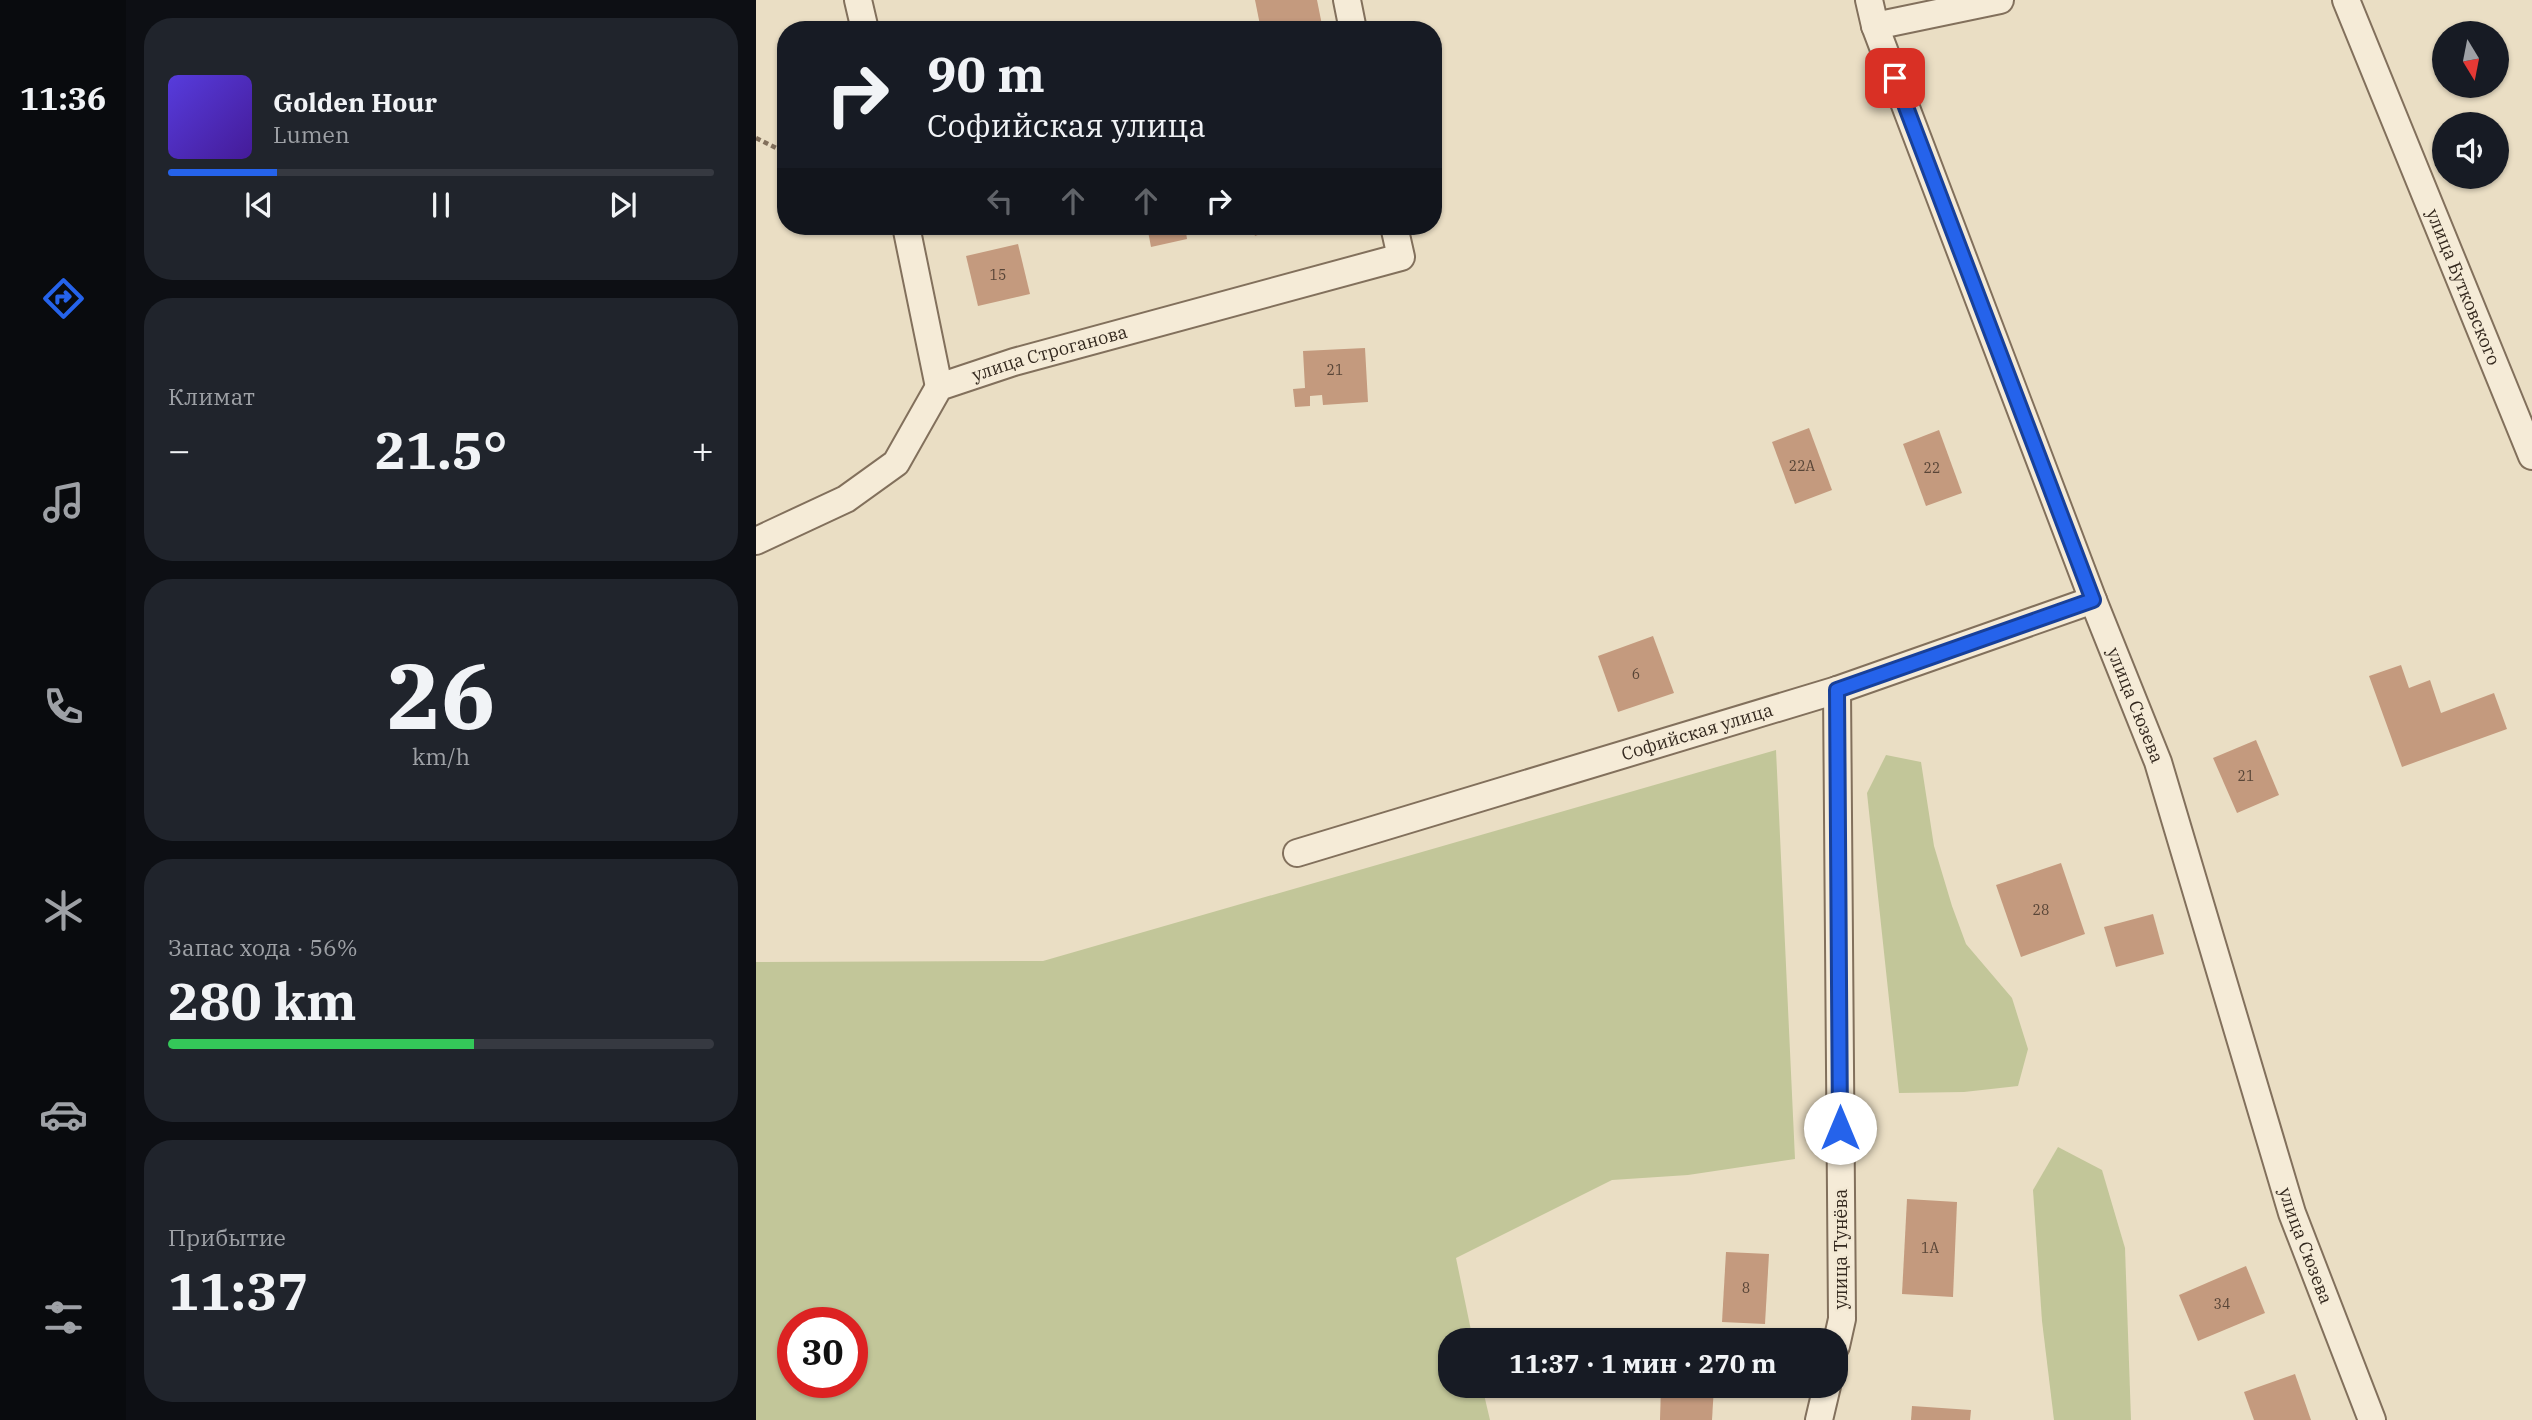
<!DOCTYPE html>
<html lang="ru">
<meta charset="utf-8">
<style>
:root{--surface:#171b24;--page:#20242c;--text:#f1f3f6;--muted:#9ea1a6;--line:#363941;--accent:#2563eb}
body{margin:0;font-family:"IBM Plex Serif",serif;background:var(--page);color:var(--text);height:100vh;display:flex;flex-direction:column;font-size:26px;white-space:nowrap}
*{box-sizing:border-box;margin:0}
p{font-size:23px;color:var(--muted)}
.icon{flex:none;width:38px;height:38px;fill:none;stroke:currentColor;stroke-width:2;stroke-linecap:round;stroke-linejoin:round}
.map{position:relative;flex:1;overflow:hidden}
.drawer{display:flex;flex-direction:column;gap:18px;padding:18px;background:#0d0f14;width:630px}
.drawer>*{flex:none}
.guide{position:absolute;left:21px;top:21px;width:665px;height:214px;border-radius:28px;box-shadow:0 2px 5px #0004;background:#171b24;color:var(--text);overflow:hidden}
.needle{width:46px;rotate:170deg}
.tools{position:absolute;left:1676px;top:21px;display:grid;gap:14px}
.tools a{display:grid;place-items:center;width:77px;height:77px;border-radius:50%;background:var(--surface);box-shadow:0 2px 5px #0004;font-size:35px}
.speed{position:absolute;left:21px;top:1307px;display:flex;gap:14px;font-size:35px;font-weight:700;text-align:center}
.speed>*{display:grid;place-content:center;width:91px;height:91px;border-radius:50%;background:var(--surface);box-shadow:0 2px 5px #0004;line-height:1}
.speed .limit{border:10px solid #d22;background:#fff;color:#111}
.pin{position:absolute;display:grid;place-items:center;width:60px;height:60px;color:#fff;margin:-30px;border-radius:14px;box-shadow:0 4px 10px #0006}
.me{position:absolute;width:77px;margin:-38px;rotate:0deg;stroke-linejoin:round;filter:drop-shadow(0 0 5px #0008)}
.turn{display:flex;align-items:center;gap:24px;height:147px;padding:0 35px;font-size:32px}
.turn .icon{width:91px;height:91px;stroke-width:2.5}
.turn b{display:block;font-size:49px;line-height:60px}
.lanes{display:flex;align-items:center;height:66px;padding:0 35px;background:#0003;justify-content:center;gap:35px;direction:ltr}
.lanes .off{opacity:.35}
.big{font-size:52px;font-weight:700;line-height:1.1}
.drawer .tile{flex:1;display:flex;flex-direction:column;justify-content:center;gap:10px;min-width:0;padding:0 24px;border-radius:28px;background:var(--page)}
.drawer .dial{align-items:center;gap:0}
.dial b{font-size:91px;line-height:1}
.song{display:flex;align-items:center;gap:21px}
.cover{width:84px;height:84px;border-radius:10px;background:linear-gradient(135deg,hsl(250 70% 55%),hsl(260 70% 35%))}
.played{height:7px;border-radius:4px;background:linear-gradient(90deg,var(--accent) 20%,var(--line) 20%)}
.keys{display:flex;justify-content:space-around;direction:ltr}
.heat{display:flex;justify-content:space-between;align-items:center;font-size:38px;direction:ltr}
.charge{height:10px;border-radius:5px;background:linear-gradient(90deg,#34c759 56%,var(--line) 0)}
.trip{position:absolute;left:682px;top:1328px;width:410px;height:70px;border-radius:28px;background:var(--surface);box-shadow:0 2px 5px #0004;font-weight:700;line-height:70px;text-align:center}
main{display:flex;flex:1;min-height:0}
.dock{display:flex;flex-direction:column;width:126px;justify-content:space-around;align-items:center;background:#090b0e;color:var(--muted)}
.dock .icon{width:49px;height:49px}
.dock .on{color:var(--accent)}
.dock b{font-size:32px;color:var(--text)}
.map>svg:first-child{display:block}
</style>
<main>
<nav class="dock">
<b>11:36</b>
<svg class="icon on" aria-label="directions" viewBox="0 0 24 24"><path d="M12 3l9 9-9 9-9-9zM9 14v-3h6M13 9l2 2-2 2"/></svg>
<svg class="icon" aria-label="music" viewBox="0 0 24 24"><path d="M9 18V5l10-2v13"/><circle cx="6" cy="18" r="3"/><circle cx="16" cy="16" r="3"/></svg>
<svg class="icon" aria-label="phone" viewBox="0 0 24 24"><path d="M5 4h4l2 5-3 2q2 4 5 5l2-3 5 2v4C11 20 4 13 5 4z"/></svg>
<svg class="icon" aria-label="climate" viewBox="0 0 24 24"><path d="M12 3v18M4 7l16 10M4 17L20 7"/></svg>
<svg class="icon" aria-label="car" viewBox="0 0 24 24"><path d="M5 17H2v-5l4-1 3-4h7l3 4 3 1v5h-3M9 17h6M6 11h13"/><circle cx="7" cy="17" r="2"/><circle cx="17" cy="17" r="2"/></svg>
<svg class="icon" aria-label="filters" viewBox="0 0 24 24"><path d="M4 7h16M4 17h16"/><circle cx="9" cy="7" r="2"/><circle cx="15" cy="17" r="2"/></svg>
</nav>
<section class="drawer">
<div class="tile">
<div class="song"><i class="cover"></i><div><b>Golden Hour</b><p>Lumen</p></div></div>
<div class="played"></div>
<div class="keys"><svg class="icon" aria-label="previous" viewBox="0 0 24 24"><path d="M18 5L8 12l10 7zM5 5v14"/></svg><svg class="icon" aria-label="pause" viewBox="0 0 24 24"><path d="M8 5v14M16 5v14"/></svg><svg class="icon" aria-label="next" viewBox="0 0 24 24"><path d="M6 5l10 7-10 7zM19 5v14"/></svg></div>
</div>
<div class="tile"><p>Климат</p>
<div class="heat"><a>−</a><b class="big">21.5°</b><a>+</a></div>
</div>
<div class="tile dial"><b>26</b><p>km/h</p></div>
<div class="tile"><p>Запас хода · 56%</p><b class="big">280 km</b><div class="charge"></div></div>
<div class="tile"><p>Прибытие</p><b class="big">11:37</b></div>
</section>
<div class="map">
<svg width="1776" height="1420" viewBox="0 0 1776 1420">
<rect width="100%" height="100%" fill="#eadec4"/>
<g fill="#c2c699" fill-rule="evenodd">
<path d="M1020 750 1039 1159 932 1175 856 1180 700 1258 717 1340H695V1386H726L734 1420H0V962L287 961ZM37 1323H96V1382H37Z"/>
<path d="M1130 755 1165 762 1178 846 1196 906 1210 944 1256 998 1272 1049 1262 1086 1208 1092 1143 1093 1111 793Z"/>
<path d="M1302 1147 1346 1170 1369 1248 1375 1420H1298L1286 1321 1277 1190Z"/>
</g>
<g fill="#c49a7e">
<path d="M499 0H561L567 30H505Z"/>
<path d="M391 226H429L431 239 395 247Z"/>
<path d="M495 226H526L499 236Z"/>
<path d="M262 244 274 294 222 306 210 256Z"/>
<path d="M609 348 612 402 567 405 566 395 554 396V406L539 407 537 389 549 388 547 351Z"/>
<path d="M1053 428 1076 490 1039 504 1016 442Z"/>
<path d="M1183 430 1206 493 1170 506 1147 444Z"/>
<path d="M897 636 918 693 862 712 842 656Z"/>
<path d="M1645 665 1653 688 1674 680 1685 713 1738 693 1751 729 1646 767 1613 676Z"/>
<path d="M1500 740 1523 795 1481 813 1457 758Z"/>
<path d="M1305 863 1329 934 1265 957 1240 885Z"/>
<path d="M1397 914 1408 954 1360 967 1348 927Z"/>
<path d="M1151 1199 1201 1202 1197 1297 1146 1294Z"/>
<path d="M970 1252 1013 1254 1009 1324 966 1322Z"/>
<path d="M1490 1266 1509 1313 1442 1341 1423 1295Z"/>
<path d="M1539 1374 1555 1420H1498L1488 1392Z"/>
<path d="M905 1386H958L956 1420H904Z"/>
<path d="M1156 1406 1215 1410 1214 1420H1155Z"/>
</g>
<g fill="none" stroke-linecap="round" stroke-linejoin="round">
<g stroke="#82705c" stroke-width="30">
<g id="minor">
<path d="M102 0 109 30"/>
<path d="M591 0 597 30"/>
<path id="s1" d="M1113 0 1119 26 1337 600 1402 762 1536 1213 1616 1420"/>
<path id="s2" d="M1590 0 1776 456"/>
<path d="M1119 26 1244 0"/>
<path d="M150 226 183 387"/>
<path id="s3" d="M0 541 90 499 140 463 183 387 258 362 645 257 638 226"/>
<path id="s4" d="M541 853 1081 690 1337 600"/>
<path d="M1080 1346 1086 1319 1081 690"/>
<path d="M1063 1420 1071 1386"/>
</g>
</g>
<path stroke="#82705c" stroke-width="4.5" stroke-dasharray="5 3.5" stroke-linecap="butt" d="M0 138 30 153"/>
<use href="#minor" stroke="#f5ebd7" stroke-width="26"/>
</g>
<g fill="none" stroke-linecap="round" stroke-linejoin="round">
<g stroke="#184099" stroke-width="18">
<path id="route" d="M1084 1128 1081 690 1337 600 1139 78"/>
</g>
<use href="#route" stroke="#2563eb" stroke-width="12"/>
</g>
<g text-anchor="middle" stroke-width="5" stroke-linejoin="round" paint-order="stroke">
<g font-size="14" fill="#584537">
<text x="242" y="280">15</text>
<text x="579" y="375">21</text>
<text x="1046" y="471">22А</text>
<text x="1176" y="473">22</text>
<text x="880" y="679">6</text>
<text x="1490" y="781">21</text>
<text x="1285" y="915">28</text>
<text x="1174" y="1253">1А</text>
<text x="990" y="1293">8</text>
<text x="1466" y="1309">34</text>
</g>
<g font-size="18" fill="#34291f" stroke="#f2e8d3">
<text dy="6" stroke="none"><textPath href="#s2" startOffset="310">улица Бутковского</textPath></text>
<text dy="6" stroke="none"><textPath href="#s3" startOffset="364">улица Строганова</textPath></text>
<text dy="6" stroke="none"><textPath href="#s1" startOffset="754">улица Сюзева</textPath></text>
<text dy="6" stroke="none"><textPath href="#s4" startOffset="418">Софийская улица</textPath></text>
<text dy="6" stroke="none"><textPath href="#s1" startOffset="1321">улица Сюзева</textPath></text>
<text transform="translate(1085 1249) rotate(-90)" y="6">улица Тунёва</text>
</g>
</g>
</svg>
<div class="tools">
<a><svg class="needle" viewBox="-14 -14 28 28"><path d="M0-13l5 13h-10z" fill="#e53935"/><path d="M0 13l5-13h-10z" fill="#9ea1a6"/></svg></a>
<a><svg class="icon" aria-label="sound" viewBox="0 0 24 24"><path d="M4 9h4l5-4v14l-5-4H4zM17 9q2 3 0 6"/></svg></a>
</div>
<div class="speed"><div class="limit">30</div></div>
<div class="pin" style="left:1139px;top:78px;background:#d93025"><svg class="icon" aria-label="arrive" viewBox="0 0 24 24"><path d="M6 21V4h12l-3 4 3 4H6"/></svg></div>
<svg class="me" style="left:1084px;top:1128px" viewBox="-20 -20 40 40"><circle r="19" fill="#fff"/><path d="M0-13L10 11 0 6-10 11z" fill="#2563eb"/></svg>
<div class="trip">11:37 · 1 мин · 270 m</div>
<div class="guide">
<div class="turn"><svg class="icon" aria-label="right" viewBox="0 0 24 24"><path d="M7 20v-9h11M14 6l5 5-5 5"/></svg><div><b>90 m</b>Софийская улица</div></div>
<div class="lanes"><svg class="icon off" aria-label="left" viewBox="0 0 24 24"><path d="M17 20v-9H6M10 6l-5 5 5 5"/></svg><svg class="icon off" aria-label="ahead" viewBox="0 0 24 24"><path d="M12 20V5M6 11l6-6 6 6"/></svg><svg class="icon off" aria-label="ahead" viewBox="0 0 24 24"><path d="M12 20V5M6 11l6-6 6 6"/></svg><svg class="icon" aria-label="right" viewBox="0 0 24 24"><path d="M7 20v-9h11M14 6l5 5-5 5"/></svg></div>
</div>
</div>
</main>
